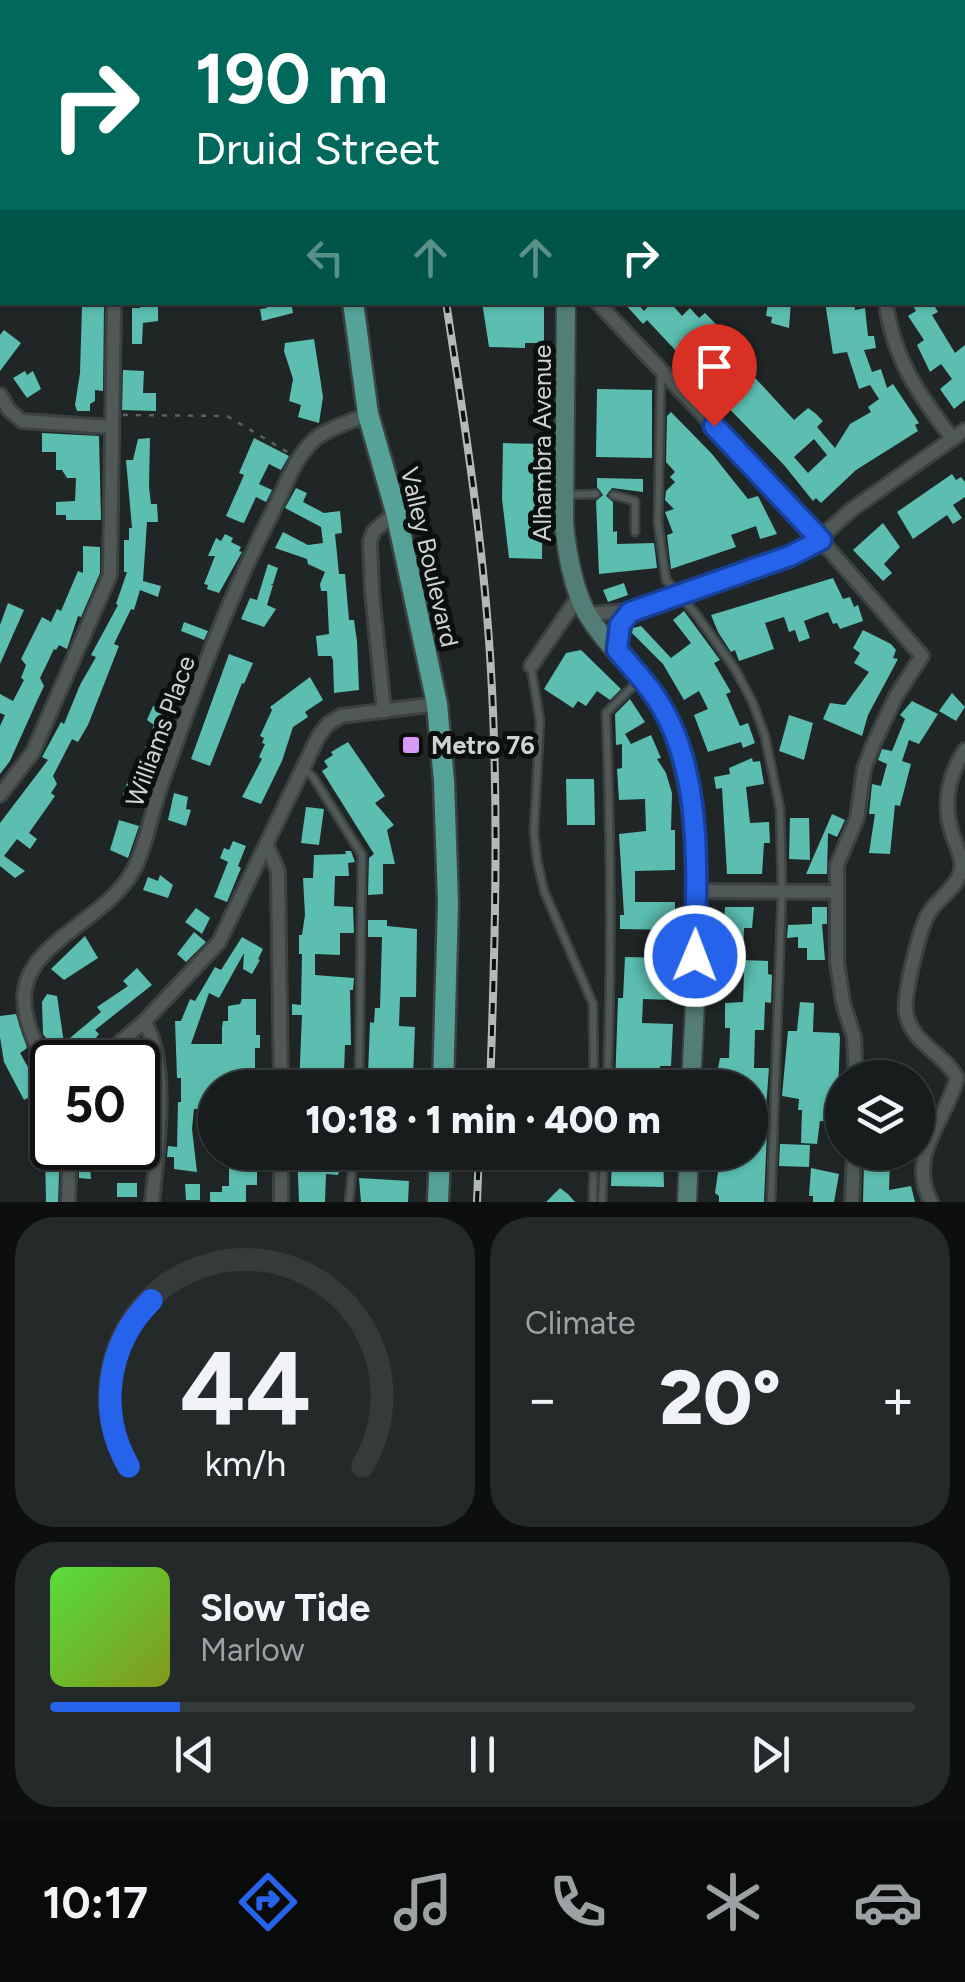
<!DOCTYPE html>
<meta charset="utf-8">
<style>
:root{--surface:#171c1c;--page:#242929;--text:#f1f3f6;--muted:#9ea1a3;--line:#363a3b;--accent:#2563eb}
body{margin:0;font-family:Figtree,sans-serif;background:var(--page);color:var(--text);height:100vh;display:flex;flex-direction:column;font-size:38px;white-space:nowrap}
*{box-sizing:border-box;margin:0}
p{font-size:32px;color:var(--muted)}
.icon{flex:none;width:55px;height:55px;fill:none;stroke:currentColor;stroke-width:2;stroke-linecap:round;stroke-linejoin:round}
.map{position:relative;height:1202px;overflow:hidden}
.side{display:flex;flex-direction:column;gap:15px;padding:15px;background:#0d0f0f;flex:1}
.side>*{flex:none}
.hud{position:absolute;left:0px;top:0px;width:965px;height:305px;box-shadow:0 2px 8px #0004,0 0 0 2px var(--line);background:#00695c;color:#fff;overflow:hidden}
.controls{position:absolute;left:825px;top:1060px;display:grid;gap:20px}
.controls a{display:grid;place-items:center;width:110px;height:110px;border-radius:50%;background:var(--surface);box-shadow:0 2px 8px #0004,0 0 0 2px var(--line);font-size:50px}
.speed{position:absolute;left:30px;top:1040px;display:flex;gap:20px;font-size:50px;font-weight:700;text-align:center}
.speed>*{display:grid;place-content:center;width:130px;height:130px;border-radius:50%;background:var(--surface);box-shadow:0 2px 8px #0004,0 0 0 2px var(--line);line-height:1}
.speed .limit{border:5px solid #111;border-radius:15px;background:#fff;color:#111}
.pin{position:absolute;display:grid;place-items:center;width:85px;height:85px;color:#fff;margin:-102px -42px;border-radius:50% 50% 50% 0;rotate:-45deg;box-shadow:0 0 10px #0007}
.pin .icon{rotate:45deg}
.me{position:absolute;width:110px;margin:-55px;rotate:1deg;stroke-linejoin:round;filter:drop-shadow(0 0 8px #0008)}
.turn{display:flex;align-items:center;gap:35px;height:210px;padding:0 30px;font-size:45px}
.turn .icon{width:130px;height:130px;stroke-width:2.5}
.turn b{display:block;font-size:70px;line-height:85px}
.lanes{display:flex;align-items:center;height:95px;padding:0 30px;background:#0003;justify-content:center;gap:50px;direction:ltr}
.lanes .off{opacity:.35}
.big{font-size:75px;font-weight:800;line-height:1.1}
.side .widget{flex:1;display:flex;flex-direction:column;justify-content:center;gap:15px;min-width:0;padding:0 35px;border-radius:40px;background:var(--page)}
.side .dial{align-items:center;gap:0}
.dial svg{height:260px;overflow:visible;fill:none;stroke:var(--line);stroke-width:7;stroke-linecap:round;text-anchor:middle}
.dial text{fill:var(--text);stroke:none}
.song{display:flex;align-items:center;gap:30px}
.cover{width:120px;height:120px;border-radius:15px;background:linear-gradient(135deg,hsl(110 70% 55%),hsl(70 70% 35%))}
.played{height:10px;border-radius:5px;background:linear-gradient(90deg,var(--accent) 15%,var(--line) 15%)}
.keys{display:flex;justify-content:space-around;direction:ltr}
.heat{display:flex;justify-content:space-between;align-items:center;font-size:55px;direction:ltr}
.side .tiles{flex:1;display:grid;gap:15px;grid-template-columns:1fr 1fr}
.widget:last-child{grid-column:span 2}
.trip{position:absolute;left:198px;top:1070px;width:570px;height:100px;border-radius:50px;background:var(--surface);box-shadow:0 2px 8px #0004,0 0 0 2px var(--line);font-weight:800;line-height:100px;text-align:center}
.tab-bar{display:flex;height:160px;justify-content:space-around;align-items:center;background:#090b0b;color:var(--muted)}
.tab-bar .icon{width:70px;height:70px}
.tab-bar .on{color:var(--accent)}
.tab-bar b{font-size:45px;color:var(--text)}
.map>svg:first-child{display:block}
</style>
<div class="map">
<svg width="965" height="1202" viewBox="0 0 965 1202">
<rect width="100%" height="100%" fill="#1f2625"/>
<g fill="#5bbeb1" fill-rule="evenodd">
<path d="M266 302H291L293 313 262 321 260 309 267 308Z"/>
<path d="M482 302H544V343H525V348L489 347Z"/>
<path d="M623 302H636L644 311 652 302H670L682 316 690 308 699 318 705 313 742 351 707 384 647 320 643 324Z"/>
<path d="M768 302H791L789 328 771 323 772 317 766 316Z"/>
<path d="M825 302H854L855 310 865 308 868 336H874L876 348 864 350 872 372 881 369 887 388 893 384 919 423 915 425 918 431 856 470 821 503 816 498 813 501 784 465 718 397 748 370 794 420 808 408 815 413 823 421 817 427 835 448 850 424 871 412 868 407 879 399 870 385 859 389 847 352 833 354ZM814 439 827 455 808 473 794 457Z"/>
<path d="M911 302H932L938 312 932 315 955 353 965 345V400L954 409 940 389 952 379 941 364 930 372 917 345 924 340 908 316 916 311Z"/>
<path d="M140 303H158V321L143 323 142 344H132V308H140Z"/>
<path d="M82 306H104L103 391 95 390V401L90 404V411H77L75 405 80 373Z"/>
<path d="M4 330 21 343 0 371V335Z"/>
<path d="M314 339 323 397 319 423 298 417 301 405 289 401 293 379 284 351 285 343Z"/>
<path d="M123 370 144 371 143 393H156V411L122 410Z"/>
<path d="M25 371 27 375 33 371 41 389 27 398 13 378Z"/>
<path d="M597 389 652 390V458L596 457Z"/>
<path d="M671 412 712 454 748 499 758 496 777 534 760 539 756 526 731 535 736 547 671 569 667 535 673 533 665 512 674 509 665 500 666 491 675 482 670 477 675 472 666 462 667 416Z"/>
<path d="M42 433 99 436 101 520H66V515H56V502L75 501 76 478H67L62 470H56V452H42Z"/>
<path d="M150 438 149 487 151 504H157L158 522H147L143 581 161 586 158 597 140 590 134 610 131 609 114 644 119 646 88 725 78 742 72 739 69 745 53 776 57 784 51 793 55 796 29 833 37 839 30 849 17 839 4 856 25 871 15 878 0 866V823L48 760 42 757 61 722 64 724 80 685 96 657 91 655 118 605 116 604 127 572H124V540H129V528H132L126 460H133L138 439Z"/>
<path d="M254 438 289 456 281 470 269 464 259 484 272 490 266 502 256 497 244 523 240 522 226 516 244 475 239 473Z"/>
<path d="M503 443 543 444 542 559 509 558 502 499Z"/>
<path d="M952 474 956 480 961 477 965 482V497L953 505 962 518 953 524 947 515 913 539 897 512Z"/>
<path d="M597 478 643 479V492L612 488 606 496 613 502V532L617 531V544L654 543 657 568 599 574 596 501 603 495 597 487Z"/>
<path d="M296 488 307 493 303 502 324 513 340 511 342 533 335 534 339 574H345L349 620H354L357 641 359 690 334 693 333 660 331 656H318L316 636 329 634 327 591H321L320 584 325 572 308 564 307 559 275 548 283 532 308 545 323 543 321 527 285 508Z"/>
<path d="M883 523 900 547 884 564 892 573 883 581 853 550Z"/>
<path d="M225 534 233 538 231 542 241 547 239 551 242 552 219 593 207 589 208 585 204 584 215 556H208L216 538 221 541Z"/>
<path d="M83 546 100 547V573L81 617 78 616 67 649 59 645 56 650 54 649 40 678 44 686 37 701 10 761 0 774V726L5 715 0 713V694L13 701 24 680 21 678 26 665 21 659 42 617 51 622 57 609 61 611 78 571 83 573Z"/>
<path d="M268 564 278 568 273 584H270L273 585 267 605 276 609 264 627 241 619 250 598 257 600Z"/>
<path d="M833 578 843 599 850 597 854 607 858 605 863 621 840 629 837 623 833 624 828 612 804 621 810 638 799 642 795 630 789 632 784 617 765 623 774 649 739 661 735 650 731 652 718 632 711 615Z"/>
<path d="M624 583 628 595 608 602 603 590Z"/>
<path d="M8 603 24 610 0 664V625Z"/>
<path d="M684 611 720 660 714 663 731 692 726 694 740 726 748 723 755 743 743 748 741 742 708 752 694 715 708 709 699 691 684 700 663 664 632 633 633 628 641 626 671 658 691 643 673 620Z"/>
<path d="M184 622 208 631 204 640 181 631Z"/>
<path d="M863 630 891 644 896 650 893 658 898 659 868 715 862 736 823 719 830 703 845 705 869 672 854 663 860 653 853 648Z"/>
<path d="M581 650 621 689 610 700 597 691 586 706 578 701 573 708 544 689 566 653Z"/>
<path d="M229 654 253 663 244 684 242 683 210 766 191 759Z"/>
<path d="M310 677 323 700 305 712 308 717 293 727 282 761 261 804 242 797 262 759 259 757 265 744 262 743 264 738 260 736 272 710 270 707Z"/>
<path d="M952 693 965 707 956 721 939 711Z"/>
<path d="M630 699 645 722 625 734 631 744 651 735 661 758 657 759 666 773 672 793 671 830H675V870L635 871V902H675V930L620 929V915H624L619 834 646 831 645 799 619 800 617 769 622 768V744L616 745 615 714Z"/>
<path d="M912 701 938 714 919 744 909 740 902 761 911 764 900 806 895 805 890 854 869 853 875 814H869L872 784 881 786 887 764 878 760 882 749 892 751 905 719 900 715Z"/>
<path d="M153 706 176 714 161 754 145 748 154 725 147 720Z"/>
<path d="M789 715 813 723 804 760 779 751Z"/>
<path d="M348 742 385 796 375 803 394 825 387 830 395 864H383V894L368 895 369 858 374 854 322 771 328 767 324 761 333 755 331 752Z"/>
<path d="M752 758 753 762 760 761 764 784 746 787 750 823 769 822 770 843H764L762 874H727L722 788 716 789 714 777 730 774 729 768Z"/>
<path d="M129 778 147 784 145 789 149 790 145 801 123 794Z"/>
<path d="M566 779H594L595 825H567Z"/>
<path d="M174 793 188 797 186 809 191 810 186 826 168 820Z"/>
<path d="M306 807 324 809 319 845 301 843Z"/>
<path d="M832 814 845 820 837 837 828 833 827 874H806Z"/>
<path d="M790 818H809L810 860 789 859Z"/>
<path d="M119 820 139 826 128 858 110 850Z"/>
<path d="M233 841 246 846 238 866 241 868 227 902 214 897 228 862 220 858 224 848 229 850Z"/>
<path d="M345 851H351L355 862 348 863 349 876H335L334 906 353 907 354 933H340V955L315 954V975L354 978 353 990H350L351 1045H345L344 1073 320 1072V1088H299L302 1015H292V1004L301 1005 302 954H299V935H302L305 915 303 878H313L314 855 346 854Z"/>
<path d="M160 875 173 885 168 898 143 890 148 877 158 881Z"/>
<path d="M725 907H754L752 928H744L743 959H721Z"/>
<path d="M812 907H827V924H822L825 960H807V948H798V937L787 938 788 925 812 924Z"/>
<path d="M196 908 210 918 202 934 185 922Z"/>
<path d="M368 920H387V926L417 929 416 997H400L399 1026 415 1027 413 1076 368 1074 370 1022 374 1023 375 1008H380L382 937H368Z"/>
<path d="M194 932 206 942 186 962 177 954Z"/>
<path d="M85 936 98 958 64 980 51 969Z"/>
<path d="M242 937 263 949 258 959 260 960 252 974 243 969 244 953 219 998 209 993 191 1044H222V1028L223 1021H228V1006L240 1004 242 999H256V1035H260V1048H255V1088H215V1096L202 1097V1109H194L192 1129 197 1172 174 1169V1157H167L168 1146 177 1147 178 1102H181V1078H177L175 1021H181L190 999 195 1001 215 967 221 970Z"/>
<path d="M625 957 674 958 672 1000 643 999 642 1023 673 1024 671 1066H660L659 1088H615L618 998H623Z"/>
<path d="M740 960 768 961V974L772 975 771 1003 765 1002 764 1030H755L754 1068H769L766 1108 750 1107V1087L719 1085 716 1079 720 1058H729L730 1028H725V1003L743 1002 744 973 740 969Z"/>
<path d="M137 968 152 985 95 1030 99 1034 94 1040 65 1062 43 1034 42 1002 47 994 57 996 64 1043 101 1012 97 1007 128 986 123 981Z"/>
<path d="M800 1002 814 1003 813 1032 839 1033 840 1038 837 1122 820 1121 817 1144 801 1143 802 1110H798L799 1099 782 1096 788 1031H797Z"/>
<path d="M16 1014 27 1048 20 1053 33 1076 43 1071 52 1085 24 1100 4 1062 0 1037V1016Z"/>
<path d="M872 1062H887L898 1068V1078H872Z"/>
<path d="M138 1065 148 1068 149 1126H138Z"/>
<path d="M51 1129 52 1146 35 1147 34 1130Z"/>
<path d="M758 1129 767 1130 764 1202H719V1196L715 1193 720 1158 750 1152V1144L757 1145Z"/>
<path d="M780 1144 810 1145 809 1167 779 1166Z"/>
<path d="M89 1148H143V1161H139V1165L123 1163 124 1157H101L99 1166H90L91 1179 79 1178V1166H86Z"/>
<path d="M45 1150H60L58 1202H46Z"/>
<path d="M229 1152H257V1185H246V1202H210V1192H222V1186H229Z"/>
<path d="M297 1152H347L346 1164H341L338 1175 326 1174 325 1202H299Z"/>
<path d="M612 1152H663L664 1187 611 1186Z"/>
<path d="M864 1160 890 1161 889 1190 911 1186 915 1202H863Z"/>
<path d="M811 1168 839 1174 834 1202H813V1196H809Z"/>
<path d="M359 1178 409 1181 408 1202H361Z"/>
<rect x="117" y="1183" width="20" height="14"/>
<path d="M185 1184H200V1200H186Z"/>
<path d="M560 1188 568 1194 575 1202H546Z"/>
</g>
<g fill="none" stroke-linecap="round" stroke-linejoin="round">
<g stroke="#3c4241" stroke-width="11">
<g id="service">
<path d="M690 0V2"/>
<path d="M457 2 459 0"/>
<path d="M606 2V0"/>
<path d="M661 371 658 523 666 580 696 614 735 669 752 701 765 736 780 809 782 890 771 1202"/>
<path d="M565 495 596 494"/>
<path d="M613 495 635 501V532"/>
<path d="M531 667 540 721 534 831 537 860 544 891 593 1004 594 1088"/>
<path d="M303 768 313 777 362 855 359 1088"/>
<path d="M607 1088C612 962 611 838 606 713L637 682"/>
<path d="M349 1202 354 1152"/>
<path d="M593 1202 594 1152"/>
<path d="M602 1202 604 1152"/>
</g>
</g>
<g stroke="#3c4241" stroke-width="18">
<g id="minor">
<path d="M81 0V2"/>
<path d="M806 2 807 0"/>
<path d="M597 302 821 540 922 656 896 696 873 745 864 769 857 818 837 865V962L843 1003 854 1037 856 1078"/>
<path d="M886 302C892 357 920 397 953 439"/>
<path d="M0 395 9 410 22 421 110 427"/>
<path d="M587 614 630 611 809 548 851 510 965 430"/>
<path d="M531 666 579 596"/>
<path d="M384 711 372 592 370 541 374 531 396 512"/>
<path d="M0 795 33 752 110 575 114 302"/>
<path d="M266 844 278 871 281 1088"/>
<path d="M696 891 836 892"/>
<path d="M144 1022C170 1059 157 1156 152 1202"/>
<path d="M97 1062 144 1022 219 942 318 737 328 724 341 716 437 704"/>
<path d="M52 1066C34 1049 21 1014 25 989 33 939 111 917 135 867 147 842 151 814 160 788 193 694 227 601 272 513 284 490 294 458 314 440 328 428 351 422 368 414"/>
<path d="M68 1202 70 1148"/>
<path d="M281 1202V1152"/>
<path d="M852 1202 854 1152"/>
<path d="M931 1202C906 1154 946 1121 957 1078 944 1053 912 1044 906 1013 903 997 919 932 927 916 935 900 954 891 960 874 965 858 955 845 951 830 943 802 949 774 965 750"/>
</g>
</g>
<g stroke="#3c4241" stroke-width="22">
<g id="secondary">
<path d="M294 0V2"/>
<path d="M859 0 861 2"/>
<path d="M962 101 965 103"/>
<path d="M566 302 564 523C567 553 572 585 586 612 609 652 650 679 669 722 712 824 695 977 691 1088"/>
<path d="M617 651 620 625 630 611"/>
<path d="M687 1202 689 1152"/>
</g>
</g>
<g stroke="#3c4241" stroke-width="25">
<g id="primary">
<path d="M543 0 546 2"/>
<path d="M581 0 582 2"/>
<path d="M507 2 508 0"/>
<path d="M353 302 368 414 396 512 437 704 444 781 448 903 443 1088"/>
<path d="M438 1202 440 1152"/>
</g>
</g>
<g stroke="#5c6261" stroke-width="2.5" stroke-dasharray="5 8" stroke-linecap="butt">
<path d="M200 0 201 2"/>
<path d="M123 415 227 416 289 453"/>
</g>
<use href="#service" stroke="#515957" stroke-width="6"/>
<use href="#minor" stroke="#515957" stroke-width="12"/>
<use href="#secondary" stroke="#537e77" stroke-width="18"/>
<use href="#primary" stroke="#55a298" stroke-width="20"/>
<g stroke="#b3b9b8" stroke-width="8">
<g id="rail">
<path d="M399 0 400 2"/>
<path d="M446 302C465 425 484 547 491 671 499 809 495 949 490 1088"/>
<path d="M477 1202 479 1152"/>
</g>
</g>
<use href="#rail" stroke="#0b0f0e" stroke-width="4" stroke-dasharray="11" stroke-linecap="butt"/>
</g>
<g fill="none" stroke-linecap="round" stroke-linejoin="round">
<g stroke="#184099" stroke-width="25">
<path id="route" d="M695 956C696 871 705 765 652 692 642 678 629 664 617 650L620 625 630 612 790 556 821 540 714 426"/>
</g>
<use href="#route" stroke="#2563eb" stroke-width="18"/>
</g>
<rect fill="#d89af8" stroke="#0b0f0e" stroke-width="4" x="401" y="735" width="20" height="20" rx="5"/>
<g text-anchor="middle" stroke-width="10" stroke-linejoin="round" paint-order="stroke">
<g font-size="25" fill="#cfd4d3" stroke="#0b0f0e">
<text transform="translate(542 443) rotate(-90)" y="9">Alhambra Avenue</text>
<text transform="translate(430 557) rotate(77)" y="9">Valley Boulevard</text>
<text transform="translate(160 731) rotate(-70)" y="9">Williams Place</text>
</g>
<g font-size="25" font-weight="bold" fill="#cfd4d3" stroke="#0b0f0e" text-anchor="start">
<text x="431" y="754">Metro 76</text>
</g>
</g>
</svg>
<div class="controls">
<a><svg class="icon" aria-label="layers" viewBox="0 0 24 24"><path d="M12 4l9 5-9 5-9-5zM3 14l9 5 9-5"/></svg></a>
</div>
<div class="speed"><div class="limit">50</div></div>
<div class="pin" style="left:714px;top:426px;background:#d93025"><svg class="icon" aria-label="arrive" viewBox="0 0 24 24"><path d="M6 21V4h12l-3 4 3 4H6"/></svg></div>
<svg class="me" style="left:695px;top:956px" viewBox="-20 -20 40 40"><circle r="17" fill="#2563eb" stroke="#fff" stroke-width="3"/><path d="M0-11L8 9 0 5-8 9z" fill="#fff"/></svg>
<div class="trip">10:18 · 1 min · 400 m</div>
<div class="hud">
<div class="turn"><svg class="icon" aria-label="right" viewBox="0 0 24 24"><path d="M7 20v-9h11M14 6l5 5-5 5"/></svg><div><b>190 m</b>Druid Street</div></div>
<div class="lanes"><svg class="icon off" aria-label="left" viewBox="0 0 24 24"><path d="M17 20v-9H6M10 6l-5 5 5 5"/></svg><svg class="icon off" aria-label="ahead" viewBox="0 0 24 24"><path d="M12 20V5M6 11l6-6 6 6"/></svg><svg class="icon off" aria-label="ahead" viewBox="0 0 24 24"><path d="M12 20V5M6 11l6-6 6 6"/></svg><svg class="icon" aria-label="right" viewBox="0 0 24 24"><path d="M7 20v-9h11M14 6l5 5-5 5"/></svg></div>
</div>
</div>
<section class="side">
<div class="tiles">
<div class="widget dial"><svg viewBox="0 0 100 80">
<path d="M14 69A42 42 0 1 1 86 69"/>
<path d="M14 69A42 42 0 0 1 21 18" stroke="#2563eb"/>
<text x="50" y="56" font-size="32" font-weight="700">44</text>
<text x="50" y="72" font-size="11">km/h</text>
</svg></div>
<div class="widget"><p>Climate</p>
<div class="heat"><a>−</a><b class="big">20°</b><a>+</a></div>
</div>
<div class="widget">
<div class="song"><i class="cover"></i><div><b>Slow Tide</b><p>Marlow</p></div></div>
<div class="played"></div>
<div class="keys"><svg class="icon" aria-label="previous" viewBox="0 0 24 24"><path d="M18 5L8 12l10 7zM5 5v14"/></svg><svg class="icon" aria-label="pause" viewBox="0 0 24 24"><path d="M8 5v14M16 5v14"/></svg><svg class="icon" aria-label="next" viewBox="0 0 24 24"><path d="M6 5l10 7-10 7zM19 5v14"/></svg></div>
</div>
</div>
</section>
<nav class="tab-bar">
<b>10:17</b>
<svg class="icon on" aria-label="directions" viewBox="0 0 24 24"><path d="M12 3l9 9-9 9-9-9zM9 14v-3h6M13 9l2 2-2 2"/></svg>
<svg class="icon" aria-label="music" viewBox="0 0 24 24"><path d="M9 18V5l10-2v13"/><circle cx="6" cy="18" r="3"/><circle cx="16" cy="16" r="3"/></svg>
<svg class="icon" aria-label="phone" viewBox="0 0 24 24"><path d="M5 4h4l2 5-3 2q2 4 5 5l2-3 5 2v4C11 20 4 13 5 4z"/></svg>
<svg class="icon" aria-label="climate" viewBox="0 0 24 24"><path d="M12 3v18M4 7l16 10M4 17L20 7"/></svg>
<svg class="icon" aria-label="car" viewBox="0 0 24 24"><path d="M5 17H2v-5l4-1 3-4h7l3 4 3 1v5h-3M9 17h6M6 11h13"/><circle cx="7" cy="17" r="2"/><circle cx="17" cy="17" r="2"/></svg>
</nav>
